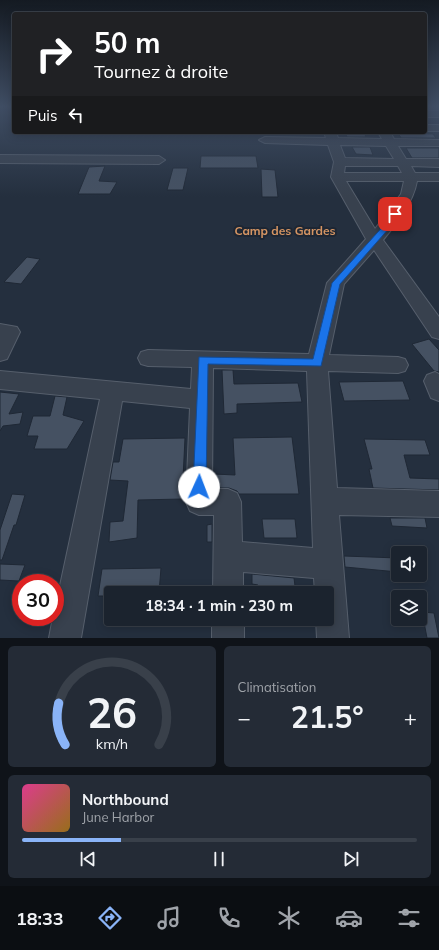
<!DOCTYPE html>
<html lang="fr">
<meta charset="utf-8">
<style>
:root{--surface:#1b232e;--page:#242b36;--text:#f1f3f6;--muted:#a0a4aa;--line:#39404a;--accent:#8ab4f8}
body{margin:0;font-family:Mulish,sans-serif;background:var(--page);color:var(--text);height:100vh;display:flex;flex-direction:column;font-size:15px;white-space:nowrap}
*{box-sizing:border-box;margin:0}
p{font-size:13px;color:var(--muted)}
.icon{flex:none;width:22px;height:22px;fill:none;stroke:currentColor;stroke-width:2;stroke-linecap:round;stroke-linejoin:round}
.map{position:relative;height:638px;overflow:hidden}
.sheet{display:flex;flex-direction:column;gap:8px;padding:8px;background:#0f1319;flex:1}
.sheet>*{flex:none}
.top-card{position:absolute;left:12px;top:12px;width:415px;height:122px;border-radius:4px;box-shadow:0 2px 10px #0003,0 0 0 1px var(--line);background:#202124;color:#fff;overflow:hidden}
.tools{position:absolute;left:391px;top:546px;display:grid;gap:8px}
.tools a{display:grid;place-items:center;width:36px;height:36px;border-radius:4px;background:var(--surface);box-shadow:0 2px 10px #0003,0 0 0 1px var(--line);font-size:20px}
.speed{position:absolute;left:12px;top:574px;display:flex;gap:8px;font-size:20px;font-weight:700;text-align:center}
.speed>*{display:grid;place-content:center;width:52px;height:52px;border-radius:50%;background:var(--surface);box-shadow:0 2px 10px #0003,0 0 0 1px var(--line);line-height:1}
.speed .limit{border:6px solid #d22;background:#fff;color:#111}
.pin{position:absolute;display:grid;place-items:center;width:34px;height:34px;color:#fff;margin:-17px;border-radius:8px;box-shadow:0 2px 6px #0006}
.me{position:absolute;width:44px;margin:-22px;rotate:2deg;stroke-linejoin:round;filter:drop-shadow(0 0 3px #0008)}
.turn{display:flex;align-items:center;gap:14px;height:84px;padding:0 16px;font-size:18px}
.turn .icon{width:52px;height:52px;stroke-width:2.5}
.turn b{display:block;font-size:28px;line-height:34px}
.then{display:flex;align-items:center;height:38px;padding:0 16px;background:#0003;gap:8px;font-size:15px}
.big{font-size:30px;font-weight:700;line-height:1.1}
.sheet .card{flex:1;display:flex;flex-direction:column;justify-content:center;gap:6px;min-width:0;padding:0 14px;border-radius:6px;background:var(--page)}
.sheet .dial{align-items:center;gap:0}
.dial svg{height:104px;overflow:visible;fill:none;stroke:var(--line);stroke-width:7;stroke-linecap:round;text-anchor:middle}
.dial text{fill:var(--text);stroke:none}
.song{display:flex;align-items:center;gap:12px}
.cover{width:48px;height:48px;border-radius:6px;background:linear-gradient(135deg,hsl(330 70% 55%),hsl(40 70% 35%))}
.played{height:4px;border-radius:2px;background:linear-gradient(90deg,var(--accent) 25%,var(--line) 25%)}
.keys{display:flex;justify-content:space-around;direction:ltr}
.heat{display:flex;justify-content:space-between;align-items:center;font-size:22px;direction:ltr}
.sheet .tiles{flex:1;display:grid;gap:8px;grid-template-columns:1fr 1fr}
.card:last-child{grid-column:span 2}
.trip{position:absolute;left:104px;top:586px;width:230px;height:40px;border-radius:4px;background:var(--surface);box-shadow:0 2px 10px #0003,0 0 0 1px var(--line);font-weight:700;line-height:40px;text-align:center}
.tab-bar{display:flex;height:64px;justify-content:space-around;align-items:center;background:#0b0e12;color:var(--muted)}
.tab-bar .icon{width:28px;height:28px}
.tab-bar .on{color:var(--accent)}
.tab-bar b{font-size:18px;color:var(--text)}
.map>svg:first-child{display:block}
</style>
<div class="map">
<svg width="439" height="638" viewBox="0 0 439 638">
<rect width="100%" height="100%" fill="#242f3e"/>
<g fill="#455162" stroke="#1f2835">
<path d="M345 132H364L366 137H347Z"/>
<path d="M398 133 433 134 436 138H401Z"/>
<path d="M352 147H370L373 155 356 154Z"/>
<path d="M406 148H439V158H412Z"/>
<path d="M201 156H256L258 168H200Z"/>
<path d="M105 166 99 181 117 182 110 194H78L89 167Z"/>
<path d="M173 168H188L183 190H167Z"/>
<path d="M261 169 275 170 278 197H262Z"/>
<path d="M27 257 40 259 21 284 4 282Z"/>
<path d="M429 339 439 350V372L434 371 412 344Z"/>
<path d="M222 370H233L234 384 298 383 302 402 237 404V413L224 414Z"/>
<path d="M403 381 410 400 344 401 339 382Z"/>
<path d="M0 392 19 394 9 414 23 412 20 424 3 426 0 431Z"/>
<path d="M55 396 67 397 63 415 84 421 67 449H34L38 436H27L33 416H50Z"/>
<path d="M292 437 299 494H239L237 491 229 488H214V474L235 475 233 438Z"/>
<path d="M185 438 182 499 138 500 137 538 109 542 110 522 123 521 128 481 110 480 113 462H119L123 439Z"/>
<path d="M364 439 425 440 430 455H404L410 478 439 479V490L373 488 369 469H372Z"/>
<path d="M12 494 25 495 16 525H14L2 560H0V530Z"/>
<path d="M390 518H425L427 528 392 526Z"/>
<path d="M262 519H295L297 538H264Z"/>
<path d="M212 524V542H207V525Z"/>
<path d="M344 556 398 558V572L345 567Z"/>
<path d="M0 564 25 565 19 581 0 580Z"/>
<path d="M161 568 159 593H111V596H98L102 569Z"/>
<path d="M252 574 294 578 295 586H280V593H258V585L252 584Z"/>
<path d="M422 612 434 613 439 638H427Z"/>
</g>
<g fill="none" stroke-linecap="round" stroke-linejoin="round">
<g stroke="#565f6c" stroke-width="2">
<g id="minor">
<rect x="425" y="111" width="14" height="6"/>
<rect x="425" y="125" width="14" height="6"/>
<path d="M324 132H336L338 138 382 139 378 132H390L394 139 439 140V146H398L406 159H439V167L411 166 415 173H439V181H417C413 203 397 223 383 240L439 317V339L432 337 374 250 344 284 329 355 398 357 405 359 408 365 405 371 398 373 328 371 337 488 439 491V517L339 515 349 638H317L316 619H327V593H315L314 578 243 572V593H213L214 515H199L190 511 186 502 190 408 122 401 81 638H49L53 617H55V609L100 399 0 389V371L191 389 192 367 148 366 141 364 138 358 141 352 148 350 309 354 327 283 366 239 331 177 334 162 328 145 265 143 259 140 265 137 326 138ZM340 145 386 146 394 159 345 158ZM345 166H398L402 173H344ZM346 181H404L401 194 375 229ZM213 368 307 371 313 548 242 542 241 502 237 493 228 489H212Z"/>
<path d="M0 155 159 156 165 160 159 164 0 163Z"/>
<path d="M0 324 17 327 20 332 7 359 0 361Z"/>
<path d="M435 372 439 374V401L431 398 424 381 427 375Z"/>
<rect x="212" y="619" width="32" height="19"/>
</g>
</g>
<use href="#minor" fill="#38414e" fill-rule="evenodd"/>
</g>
<linearGradient id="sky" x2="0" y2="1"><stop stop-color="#141a22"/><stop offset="0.54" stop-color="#3f4d63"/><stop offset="1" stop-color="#3f4d63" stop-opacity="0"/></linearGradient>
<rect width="439" height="197" fill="url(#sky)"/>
<path fill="#1a73e8" stroke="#114b97" d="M395 212 398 214 391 226 340 284 321 366 208 364 206 487 204 491 199 493 195 491 193 487 199 357 313 359 332 283 386 223 392 213Z"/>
<g text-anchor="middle" stroke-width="4" stroke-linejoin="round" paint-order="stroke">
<g font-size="12" font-weight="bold" fill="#d59563" stroke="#1d2633">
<text x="285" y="235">Camp des Gardes</text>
</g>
</g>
</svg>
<div class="tools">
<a><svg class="icon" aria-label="sound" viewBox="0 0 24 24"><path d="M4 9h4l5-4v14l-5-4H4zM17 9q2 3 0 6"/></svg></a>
<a><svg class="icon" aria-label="layers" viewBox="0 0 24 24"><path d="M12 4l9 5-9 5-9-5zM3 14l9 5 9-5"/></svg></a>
</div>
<div class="speed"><div class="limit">30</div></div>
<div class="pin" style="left:395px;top:214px;background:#d93025"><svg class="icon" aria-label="arrive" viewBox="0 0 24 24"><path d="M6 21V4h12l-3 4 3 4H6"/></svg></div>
<svg class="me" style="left:199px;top:487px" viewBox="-20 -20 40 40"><circle r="19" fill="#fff"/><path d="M0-13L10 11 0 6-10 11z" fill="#1a73e8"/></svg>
<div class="trip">18:34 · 1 min · 230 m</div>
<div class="top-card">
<div class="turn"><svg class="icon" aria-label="right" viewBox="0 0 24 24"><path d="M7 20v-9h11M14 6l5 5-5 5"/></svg><div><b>50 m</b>Tournez à droite</div></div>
<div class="then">Puis<svg class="icon" aria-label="left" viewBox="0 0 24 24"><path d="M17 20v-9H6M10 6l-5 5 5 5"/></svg></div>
</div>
</div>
<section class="sheet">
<div class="tiles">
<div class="card dial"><svg viewBox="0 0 100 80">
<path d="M14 69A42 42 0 1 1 86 69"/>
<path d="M14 69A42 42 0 0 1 9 37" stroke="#8ab4f8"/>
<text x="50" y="56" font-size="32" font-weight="700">26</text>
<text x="50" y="72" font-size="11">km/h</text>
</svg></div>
<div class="card"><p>Climatisation</p>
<div class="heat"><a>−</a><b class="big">21.5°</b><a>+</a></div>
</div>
<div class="card">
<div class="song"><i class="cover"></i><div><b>Northbound</b><p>June Harbor</p></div></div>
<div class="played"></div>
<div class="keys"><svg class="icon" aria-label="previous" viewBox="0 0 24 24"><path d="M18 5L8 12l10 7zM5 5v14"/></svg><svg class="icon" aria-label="pause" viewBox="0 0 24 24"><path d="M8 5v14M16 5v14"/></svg><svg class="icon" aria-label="next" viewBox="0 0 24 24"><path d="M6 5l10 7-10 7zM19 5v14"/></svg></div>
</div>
</div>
</section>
<nav class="tab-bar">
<b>18:33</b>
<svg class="icon on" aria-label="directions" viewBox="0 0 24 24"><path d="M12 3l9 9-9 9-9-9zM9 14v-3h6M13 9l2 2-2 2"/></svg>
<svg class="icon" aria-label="music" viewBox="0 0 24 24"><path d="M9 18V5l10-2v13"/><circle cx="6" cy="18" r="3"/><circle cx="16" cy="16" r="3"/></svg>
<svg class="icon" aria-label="phone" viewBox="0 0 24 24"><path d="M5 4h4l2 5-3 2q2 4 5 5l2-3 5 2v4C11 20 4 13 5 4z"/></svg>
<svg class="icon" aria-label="climate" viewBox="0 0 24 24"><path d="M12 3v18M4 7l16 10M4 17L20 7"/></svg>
<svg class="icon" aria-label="car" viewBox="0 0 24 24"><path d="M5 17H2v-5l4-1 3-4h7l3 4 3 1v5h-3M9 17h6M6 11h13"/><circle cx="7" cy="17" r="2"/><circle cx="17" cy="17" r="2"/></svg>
<svg class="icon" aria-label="filters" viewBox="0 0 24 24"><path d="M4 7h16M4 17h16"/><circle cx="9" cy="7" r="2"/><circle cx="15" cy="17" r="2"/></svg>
</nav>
